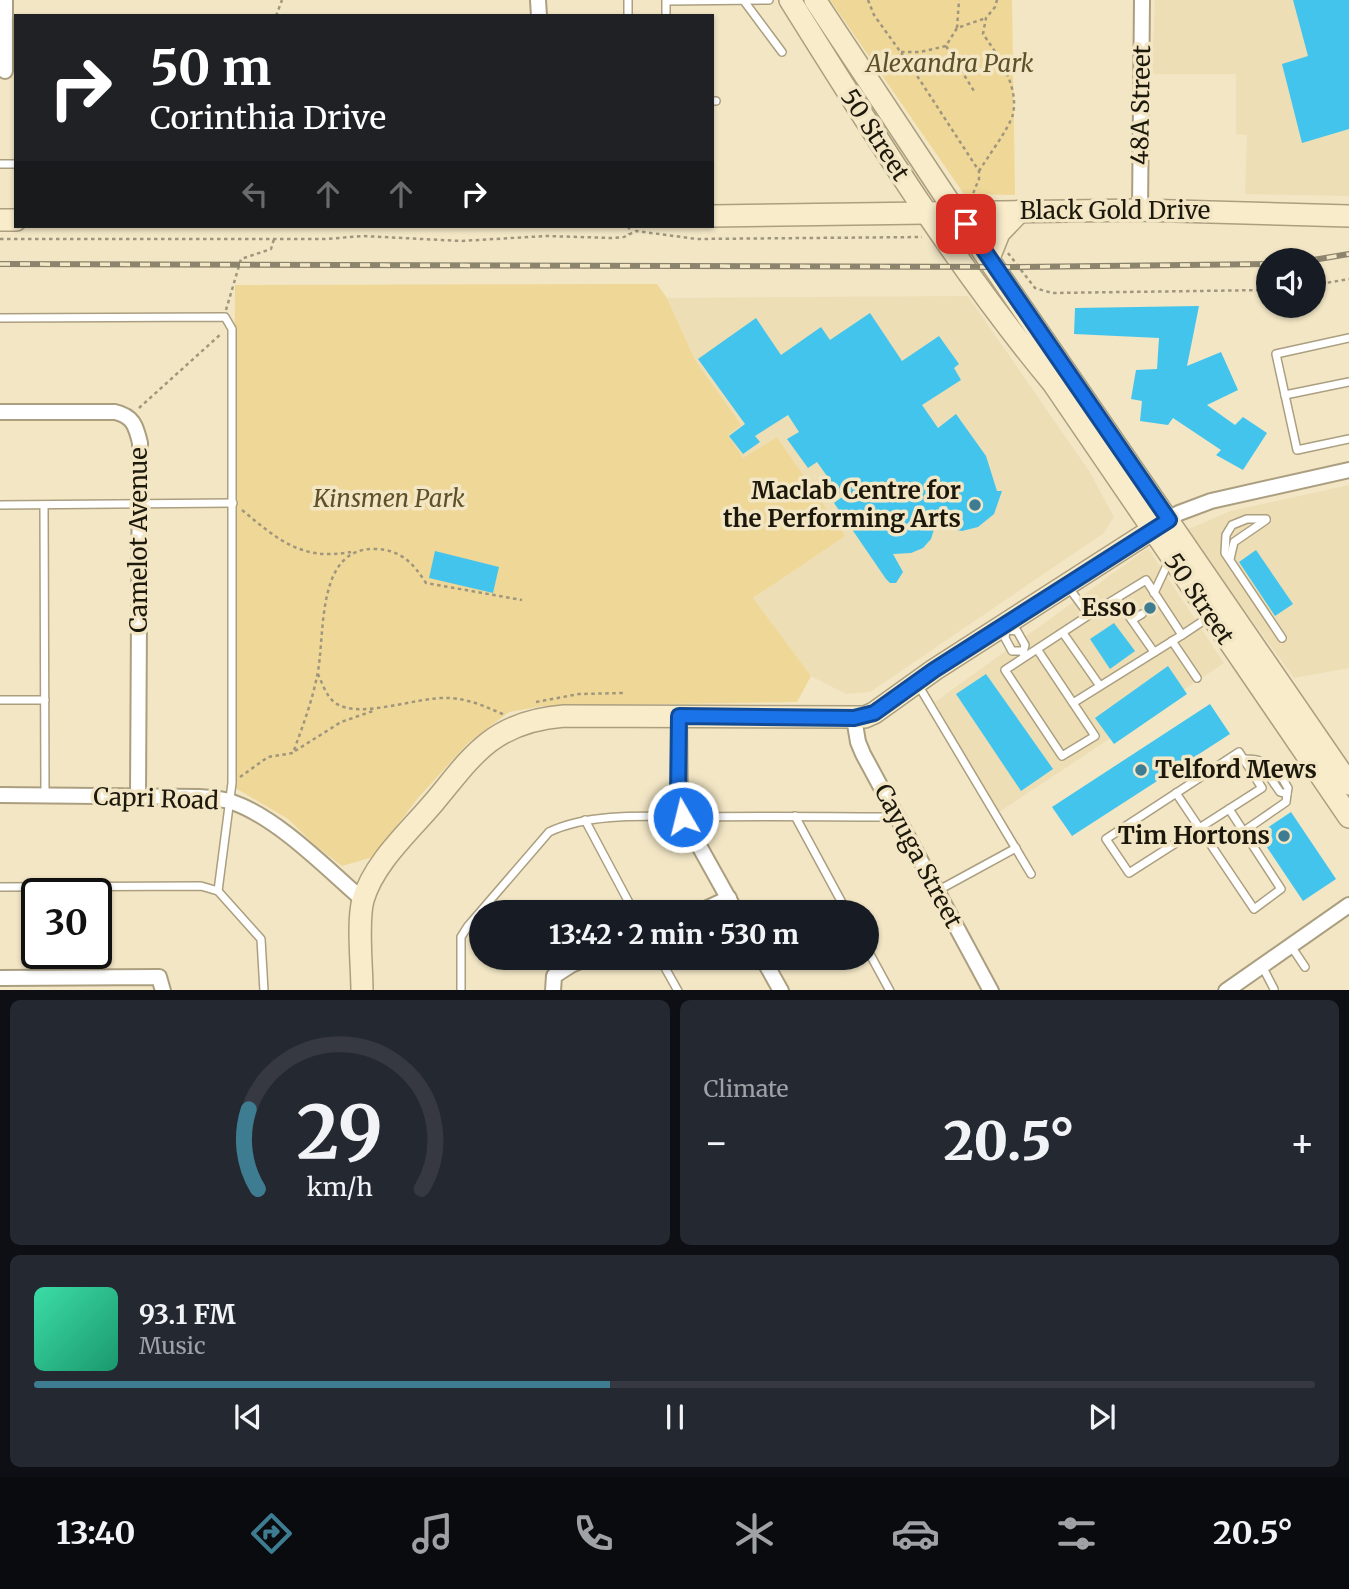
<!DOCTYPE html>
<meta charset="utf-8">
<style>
:root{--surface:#171b24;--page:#242831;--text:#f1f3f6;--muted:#9ea1a6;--line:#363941;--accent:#3e7c92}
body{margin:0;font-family:Merriweather,serif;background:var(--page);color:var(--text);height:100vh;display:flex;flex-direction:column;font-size:26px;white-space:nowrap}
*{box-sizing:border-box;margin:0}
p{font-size:23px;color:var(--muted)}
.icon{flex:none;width:38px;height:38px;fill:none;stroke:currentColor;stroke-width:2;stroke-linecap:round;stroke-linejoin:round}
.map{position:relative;height:990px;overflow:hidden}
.side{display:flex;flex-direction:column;gap:10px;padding:10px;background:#0d0f14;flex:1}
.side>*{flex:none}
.hud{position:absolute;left:14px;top:14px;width:700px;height:214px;border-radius:0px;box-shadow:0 2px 5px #0004;background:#202124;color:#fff;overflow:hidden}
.controls{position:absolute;left:1256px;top:248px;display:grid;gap:14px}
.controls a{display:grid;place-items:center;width:70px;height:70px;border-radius:50%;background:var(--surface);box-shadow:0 2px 5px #0004;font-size:35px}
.speed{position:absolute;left:21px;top:878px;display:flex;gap:14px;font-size:35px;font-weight:700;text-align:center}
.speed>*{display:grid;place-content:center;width:91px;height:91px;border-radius:50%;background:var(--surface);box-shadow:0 2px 5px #0004;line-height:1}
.speed .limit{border:4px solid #111;border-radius:10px;background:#fff;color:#111}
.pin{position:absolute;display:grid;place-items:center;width:60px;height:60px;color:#fff;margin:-30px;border-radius:14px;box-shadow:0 4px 10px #0006}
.me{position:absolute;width:77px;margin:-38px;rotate:352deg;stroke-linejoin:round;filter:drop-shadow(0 0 5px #0008)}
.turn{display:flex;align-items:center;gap:24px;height:147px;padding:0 21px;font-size:32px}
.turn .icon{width:91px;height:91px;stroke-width:2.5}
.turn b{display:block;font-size:49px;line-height:60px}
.lanes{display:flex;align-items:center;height:66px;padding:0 21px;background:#0003;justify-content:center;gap:35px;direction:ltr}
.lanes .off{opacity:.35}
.big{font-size:52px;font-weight:800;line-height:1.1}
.side .widget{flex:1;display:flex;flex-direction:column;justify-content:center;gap:10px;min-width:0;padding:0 24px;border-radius:10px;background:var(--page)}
.side .dial{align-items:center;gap:0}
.dial svg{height:182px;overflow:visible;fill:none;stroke:var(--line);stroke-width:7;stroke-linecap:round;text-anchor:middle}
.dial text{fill:var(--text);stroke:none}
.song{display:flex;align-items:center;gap:21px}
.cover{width:84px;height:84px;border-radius:10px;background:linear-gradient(135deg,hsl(160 70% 55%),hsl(160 70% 35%))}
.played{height:7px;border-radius:4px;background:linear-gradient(90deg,var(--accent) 45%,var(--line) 45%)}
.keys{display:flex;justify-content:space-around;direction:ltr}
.heat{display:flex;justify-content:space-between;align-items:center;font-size:38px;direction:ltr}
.side .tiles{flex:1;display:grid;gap:10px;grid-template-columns:1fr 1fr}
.widget:last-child{grid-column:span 2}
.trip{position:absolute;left:469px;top:900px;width:410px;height:70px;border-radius:35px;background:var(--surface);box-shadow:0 2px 5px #0004;font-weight:800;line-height:70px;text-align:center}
.tabs{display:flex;height:112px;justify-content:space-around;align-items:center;background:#090b0e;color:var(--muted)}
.tabs .icon{width:49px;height:49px}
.tabs .on{color:var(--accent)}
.tabs b{font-size:32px;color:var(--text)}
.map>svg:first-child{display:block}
</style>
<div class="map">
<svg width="1349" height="991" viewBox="0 0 1349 991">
<rect width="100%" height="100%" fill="#f2e6c5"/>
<g fill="#eddeb5">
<path d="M1155 0H1349V196L1245 194 1247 135 1236 134V74H1152Z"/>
<path d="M968 296 1089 471 1114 517 1104 533 870 692 846 694 811 676 753 598 844 536 777 437 743 459 727 435 740 425 695 360 667 298Z"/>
<path d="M1349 485V668L1294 678 1186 530 1231 511Z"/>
<path d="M1148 548 1224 663 996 814 935 702Z"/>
</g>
<g fill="#efd797">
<path d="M830 0H1012L1015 195 964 194Z"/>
<path d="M657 284 667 298 695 360 741 425 728 435 743 458 777 437 845 536 753 598 811 676 797 702 543 706 509 712 468 743 418 798 373 857 342 866 315 845 288 819 232 786 235 285Z"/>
</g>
<g fill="#43c4ed">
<path d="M1293 0H1349V129L1302 143 1282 64 1308 56Z"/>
<path d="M1199 306 1187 366 1221 352 1238 390 1207 405 1235 425 1243 417 1267 433 1243 470 1216 455 1221 450 1173 418 1168 425 1140 421 1142 401 1131 399 1136 370 1157 369 1159 338 1074 334 1075 308Z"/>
<path d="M870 313 902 361 939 336 959 364 954 368 961 380 922 405 938 428 956 414 986 456 997 491H1002L994 514 978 527 962 531 935 526 931 539 923 548 911 553 893 554 903 572 896 583H890L886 579 834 503 842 497 817 462 808 468 787 439 799 432 788 415 755 436 760 442 743 454 729 436 745 424 698 359 756 318 781 355 821 327 830 340Z"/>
<path d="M1256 550 1293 604 1275 616 1239 562Z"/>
<path d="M435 551 499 567 493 593 429 578Z"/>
<path d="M1114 623 1135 651 1110 669 1090 639Z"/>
<path d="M1168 666 1187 694 1114 744 1095 718Z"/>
<path d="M986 674 1053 769 1021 791 956 694Z"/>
<path d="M1210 704 1230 734 1072 836 1052 807Z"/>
<path d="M1291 812 1336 879 1303 901 1258 834Z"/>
</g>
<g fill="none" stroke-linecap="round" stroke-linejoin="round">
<g stroke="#ab9f80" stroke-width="10">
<g id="lane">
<path d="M628 0V16"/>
<path d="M744 1 782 52"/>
<path d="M666 16V1L769 0"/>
<path d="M712 101H716"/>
<path d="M0 164H16"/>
<path d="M0 318 225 317 232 329V783L218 891"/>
<path d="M1349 338 1276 354 1297 450 1349 439"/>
<path d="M1285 395 1349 382"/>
<path d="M0 505 233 503"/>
<path d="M44 505 45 795"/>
<path d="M1266 519H1247L1232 525 1226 535 1225 553 1282 638"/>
<path d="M1230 559 1234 542 1266 520"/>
<path d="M1069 588 1089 615 1146 580 1182 635 1209 617"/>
<path d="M1154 593 1169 561"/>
<path d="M1117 599 1154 652"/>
<path d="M1132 620 1142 614"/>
<path d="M1006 629 1005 638 1012 651H1022"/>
<path d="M1007 630 1017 631 1025 645 1023 653"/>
<path d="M1063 633 1100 686"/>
<path d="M1172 641 1197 678"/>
<path d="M1037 649 1095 736 1062 756 1005 670 1089 615"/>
<path d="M917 683 1031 874"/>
<path d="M0 700H45"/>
<path d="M1073 703 1182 635"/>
<path d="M1239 752 1262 788 1129 873 1106 839Z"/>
<path d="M1244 759C1256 759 1263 760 1270 769L1269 776 1280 792 1287 794 1286 802 1244 831"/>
<path d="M1270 769 1278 771 1288 788 1287 794"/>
<path d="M1176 793 1254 909 1281 889 1229 809"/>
<path d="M795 816 847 912"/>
<path d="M585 820 634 912"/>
<path d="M0 887 201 886 218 891 261 939 264 991"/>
<path d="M937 891 1016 848"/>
<path d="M1291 946 1305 967"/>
<path d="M866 947 890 991"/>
<path d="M659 957 678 991"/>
<path d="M1262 966 1274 989"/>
<path d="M461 991V937L468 926 549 832C593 811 655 817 703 817 767 816 832 817 896 817"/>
</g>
</g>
<g stroke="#ab9f80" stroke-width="18">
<g id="street">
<path d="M538 0 539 16"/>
<path d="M5 71V0"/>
<path d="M1140 210 1142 0"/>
<path d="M0 412H115C133 416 136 426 140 443L138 796"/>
<path d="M1169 519 1179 513 1211 501 1349 470"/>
<path d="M679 716 680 806 683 817 736 912"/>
<path d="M854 718 858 742 863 754 991 991"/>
<path d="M0 795 199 797C210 798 221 798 232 802 278 818 326 868 363 900"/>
<path d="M699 912 729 898"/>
<path d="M762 957 781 991"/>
<path d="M0 978 159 977 163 991"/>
<path d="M553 991 554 976 571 965 590 957"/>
<path d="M1226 991 1349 905"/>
</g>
</g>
<g stroke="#ab9f80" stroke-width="24">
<g id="secondary">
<path d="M790 0C872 131 954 264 1053 383L1349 817"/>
<path d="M815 0 945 196 1349 784"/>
<path d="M712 216 1140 210 1349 216"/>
<path d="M0 220H16"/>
<path d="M989 258 999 233 1020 211"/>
<path d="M362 991C362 966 357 922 363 900 374 862 410 831 435 801 452 781 468 758 489 742 510 726 538 718 564 716L865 717 874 713 934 670 1169 519"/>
</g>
</g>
<g stroke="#9f967d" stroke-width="2.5" stroke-dasharray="3.5 3.5" stroke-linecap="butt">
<path d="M868 0 874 15 912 68 979 171V179L972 196"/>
<path d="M276 16 282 0"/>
<path d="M957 28 959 0"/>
<path d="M946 46 974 91"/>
<path d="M901 52H920L946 46 957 28 986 18"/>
<path d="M979 171C987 158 1010 127 1013 114 1019 86 998 55 983 34L986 18 995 7 997 0"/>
<path d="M629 226V234"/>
<path d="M0 239H326L363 236 461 241 546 236 612 238 624 237 636 231 697 239 922 237"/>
<path d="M1008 253 1035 288 1052 293 1269 290"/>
<path d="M1314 285 1349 279"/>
<path d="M226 310 241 259 271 249 274 239"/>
<path d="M139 408 222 333"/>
<path d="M242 510C278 540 302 561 351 552"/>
<path d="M318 674C322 683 326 695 334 702 358 721 417 696 449 698 470 699 486 707 505 715"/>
<path d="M536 702 579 694 624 693"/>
<path d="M295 751 341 722 373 711"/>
<path d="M240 777 268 757 293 753C302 728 312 702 317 676 326 638 314 546 376 549 401 550 413 563 426 583L522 600"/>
</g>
<use href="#lane" stroke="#fff" stroke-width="7"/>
<use href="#street" stroke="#fff" stroke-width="14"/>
<use href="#secondary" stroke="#f8ecca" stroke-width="21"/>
<g stroke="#8c846d" stroke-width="6">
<g id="rail">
<path d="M1307 261 1349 254"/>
<path d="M0 264 1017 267 1269 264"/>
</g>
</g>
<use href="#rail" stroke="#f2e6c5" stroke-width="3.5" stroke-dasharray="10" stroke-linecap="butt"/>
</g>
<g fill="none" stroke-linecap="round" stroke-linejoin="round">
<g stroke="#114b97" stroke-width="18">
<path id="route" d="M683 817 678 797 679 716 854 718 874 713 934 670 1169 520 966 224"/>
</g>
<use href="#route" stroke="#1a73e8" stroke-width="12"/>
</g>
<g fill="#3e7c92" stroke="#f2e6c5" stroke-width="2.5">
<circle cx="975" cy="505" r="7"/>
<circle cx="1150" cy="608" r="7"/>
<circle cx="1141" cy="770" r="7"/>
<circle cx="1284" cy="836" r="7"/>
</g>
<g text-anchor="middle" stroke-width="7" stroke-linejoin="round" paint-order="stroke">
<g font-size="24" font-style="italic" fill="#5e5027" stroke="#f2e6c5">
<text x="950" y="72">Alexandra Park</text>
<text x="389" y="507">Kinsmen Park</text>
</g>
<g font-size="24" fill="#1d180c" stroke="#f2e6c5">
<text transform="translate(1141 105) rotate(-89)" y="8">48A Street</text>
<text transform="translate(875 135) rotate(57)" y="8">50 Street</text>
<text x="1115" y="219">Black Gold Drive</text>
<text transform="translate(139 540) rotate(-90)" y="8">Camelot Avenue</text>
<text transform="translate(1199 599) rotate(56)" y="8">50 Street</text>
<text transform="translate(156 799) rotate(2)" y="8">Capri Road</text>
<text transform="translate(918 856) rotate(62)" y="8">Cayuga Street</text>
</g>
<g font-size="24" font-weight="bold" fill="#1d180c" stroke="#f2e6c5" text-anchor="end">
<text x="961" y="499">Maclab Centre for<tspan x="961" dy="28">the Performing Arts</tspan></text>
<text x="1136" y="616">Esso</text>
<text x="1155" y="778" text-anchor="start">Telford Mews</text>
<text x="1270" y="844">Tim Hortons</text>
</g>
</g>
</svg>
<div class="controls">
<a><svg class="icon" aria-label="sound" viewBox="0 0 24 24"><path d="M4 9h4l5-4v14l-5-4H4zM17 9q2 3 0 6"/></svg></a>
</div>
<div class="speed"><div class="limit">30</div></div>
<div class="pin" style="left:966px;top:224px;background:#d93025"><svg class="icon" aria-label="arrive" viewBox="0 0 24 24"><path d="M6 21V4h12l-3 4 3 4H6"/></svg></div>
<svg class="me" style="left:683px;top:817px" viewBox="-20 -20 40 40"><circle r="17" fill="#1a73e8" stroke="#fff" stroke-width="3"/><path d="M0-11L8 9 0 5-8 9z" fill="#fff"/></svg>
<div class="trip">13:42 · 2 min · 530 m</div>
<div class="hud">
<div class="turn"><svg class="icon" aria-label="right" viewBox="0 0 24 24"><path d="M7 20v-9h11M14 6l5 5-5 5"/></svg><div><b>50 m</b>Corinthia Drive</div></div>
<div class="lanes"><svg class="icon off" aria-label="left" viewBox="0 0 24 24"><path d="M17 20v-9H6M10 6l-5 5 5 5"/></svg><svg class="icon off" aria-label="ahead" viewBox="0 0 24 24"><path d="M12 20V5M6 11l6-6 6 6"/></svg><svg class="icon off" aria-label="ahead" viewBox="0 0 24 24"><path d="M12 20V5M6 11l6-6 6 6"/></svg><svg class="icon" aria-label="right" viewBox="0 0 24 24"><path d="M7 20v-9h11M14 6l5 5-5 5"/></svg></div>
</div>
</div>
<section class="side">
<div class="tiles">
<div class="widget dial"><svg viewBox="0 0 100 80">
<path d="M14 69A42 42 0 1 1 86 69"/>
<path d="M14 69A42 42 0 0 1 10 34" stroke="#3e7c92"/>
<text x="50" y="56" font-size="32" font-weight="700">29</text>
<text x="50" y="72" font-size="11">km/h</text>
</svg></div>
<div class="widget"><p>Climate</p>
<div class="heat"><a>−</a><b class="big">20.5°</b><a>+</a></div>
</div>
<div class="widget">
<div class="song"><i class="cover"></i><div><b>93.1 FM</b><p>Music</p></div></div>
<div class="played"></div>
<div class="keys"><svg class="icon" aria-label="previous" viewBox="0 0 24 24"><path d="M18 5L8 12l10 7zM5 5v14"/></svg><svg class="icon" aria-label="pause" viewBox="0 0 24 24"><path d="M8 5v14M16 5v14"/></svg><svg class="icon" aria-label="next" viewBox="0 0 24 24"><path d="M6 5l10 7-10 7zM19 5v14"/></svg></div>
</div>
</div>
</section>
<nav class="tabs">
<b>13:40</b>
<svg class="icon on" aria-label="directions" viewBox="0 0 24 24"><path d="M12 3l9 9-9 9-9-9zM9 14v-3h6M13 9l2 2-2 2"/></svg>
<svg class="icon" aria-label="music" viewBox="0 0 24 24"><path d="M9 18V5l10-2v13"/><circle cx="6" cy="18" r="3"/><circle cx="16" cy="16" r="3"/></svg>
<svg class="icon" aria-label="phone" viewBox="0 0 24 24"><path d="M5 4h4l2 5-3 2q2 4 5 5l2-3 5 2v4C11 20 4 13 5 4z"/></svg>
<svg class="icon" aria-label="climate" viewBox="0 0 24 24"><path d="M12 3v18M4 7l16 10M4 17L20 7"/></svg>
<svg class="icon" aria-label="car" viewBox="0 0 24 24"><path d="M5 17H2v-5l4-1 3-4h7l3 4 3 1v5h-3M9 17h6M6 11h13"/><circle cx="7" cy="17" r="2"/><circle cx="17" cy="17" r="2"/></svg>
<svg class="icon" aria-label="filters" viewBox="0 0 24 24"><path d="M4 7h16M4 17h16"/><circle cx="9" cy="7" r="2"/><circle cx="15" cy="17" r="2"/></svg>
<b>20.5°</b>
</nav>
